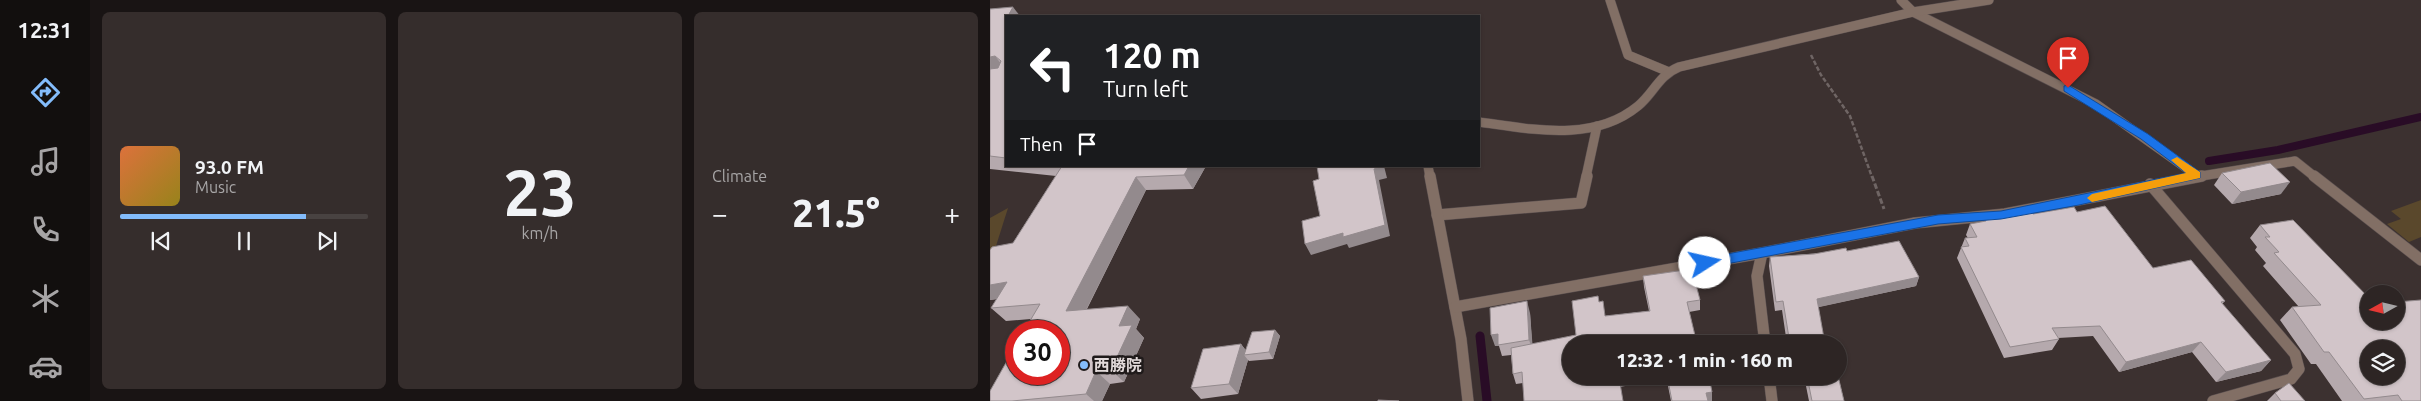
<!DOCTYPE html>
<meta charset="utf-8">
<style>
:root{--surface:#2d2524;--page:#352d2c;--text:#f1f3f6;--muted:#a7a5a6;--line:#484241;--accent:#83bcfb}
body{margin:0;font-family:Ubuntu,"Noto Sans JP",sans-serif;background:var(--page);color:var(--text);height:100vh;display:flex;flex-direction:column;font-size:19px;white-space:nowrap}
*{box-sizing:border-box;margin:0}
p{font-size:16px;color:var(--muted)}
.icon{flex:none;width:28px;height:28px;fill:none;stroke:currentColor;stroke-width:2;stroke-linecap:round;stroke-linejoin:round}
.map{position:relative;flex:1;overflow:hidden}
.drawer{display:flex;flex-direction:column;gap:12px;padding:12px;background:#191414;width:900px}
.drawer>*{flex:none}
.top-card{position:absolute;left:15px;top:15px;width:475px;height:152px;border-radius:0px;box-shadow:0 1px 4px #0004,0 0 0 1px var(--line);background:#202124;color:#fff;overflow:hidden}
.needle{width:32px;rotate:262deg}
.buttons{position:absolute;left:1370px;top:285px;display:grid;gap:10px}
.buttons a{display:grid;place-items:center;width:45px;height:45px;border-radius:50%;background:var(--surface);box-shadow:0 1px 4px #0004,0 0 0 1px var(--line);font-size:25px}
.speed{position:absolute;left:15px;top:320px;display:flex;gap:10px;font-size:25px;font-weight:700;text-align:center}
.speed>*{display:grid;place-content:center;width:65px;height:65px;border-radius:50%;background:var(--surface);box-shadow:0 1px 4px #0004,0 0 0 1px var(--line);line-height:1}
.speed .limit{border:8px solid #d22;background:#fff;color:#111}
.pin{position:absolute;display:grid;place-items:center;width:42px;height:42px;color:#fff;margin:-51px -21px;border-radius:50% 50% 50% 0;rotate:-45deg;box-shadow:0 0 5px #0007}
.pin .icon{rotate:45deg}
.me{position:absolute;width:55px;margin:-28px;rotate:80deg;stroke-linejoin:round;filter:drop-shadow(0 0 4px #0008)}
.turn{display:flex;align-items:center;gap:18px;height:105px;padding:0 15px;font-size:22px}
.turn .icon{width:65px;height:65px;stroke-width:2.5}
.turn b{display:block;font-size:35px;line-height:42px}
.then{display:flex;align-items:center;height:48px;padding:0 15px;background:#0003;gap:10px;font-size:19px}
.big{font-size:38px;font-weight:800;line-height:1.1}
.drawer .widget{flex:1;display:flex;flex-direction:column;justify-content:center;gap:8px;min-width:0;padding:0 18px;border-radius:8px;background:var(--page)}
.drawer .dial{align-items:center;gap:0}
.dial b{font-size:65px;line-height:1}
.song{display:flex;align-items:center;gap:15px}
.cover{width:60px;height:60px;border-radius:8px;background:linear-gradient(135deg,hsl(20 70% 55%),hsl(50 70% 35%))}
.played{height:5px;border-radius:2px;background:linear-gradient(90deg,var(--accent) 75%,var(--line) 75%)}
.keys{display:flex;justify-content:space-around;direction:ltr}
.heat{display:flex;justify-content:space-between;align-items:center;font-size:28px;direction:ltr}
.drawer .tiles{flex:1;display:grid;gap:12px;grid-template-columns:repeat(3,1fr)}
.trip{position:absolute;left:572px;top:335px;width:285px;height:50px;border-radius:25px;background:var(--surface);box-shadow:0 1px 4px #0004,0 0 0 1px var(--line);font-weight:800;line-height:50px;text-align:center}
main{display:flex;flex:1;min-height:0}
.tabs{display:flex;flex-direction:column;width:90px;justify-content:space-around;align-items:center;background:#120f0e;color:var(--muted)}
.tabs .icon{width:35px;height:35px}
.tabs .active{color:var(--accent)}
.tabs b{font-size:22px;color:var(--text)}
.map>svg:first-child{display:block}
</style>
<main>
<nav class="tabs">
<b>12:31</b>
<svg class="icon active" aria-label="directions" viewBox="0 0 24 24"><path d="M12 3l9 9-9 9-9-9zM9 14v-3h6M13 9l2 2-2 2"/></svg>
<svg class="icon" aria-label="music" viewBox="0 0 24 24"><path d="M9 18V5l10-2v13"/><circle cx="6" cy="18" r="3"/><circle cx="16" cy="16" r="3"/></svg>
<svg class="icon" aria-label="phone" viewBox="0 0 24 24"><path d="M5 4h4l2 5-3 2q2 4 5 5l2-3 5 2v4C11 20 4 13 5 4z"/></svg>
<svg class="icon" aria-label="climate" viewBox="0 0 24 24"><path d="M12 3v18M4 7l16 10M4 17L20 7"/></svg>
<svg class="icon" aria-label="car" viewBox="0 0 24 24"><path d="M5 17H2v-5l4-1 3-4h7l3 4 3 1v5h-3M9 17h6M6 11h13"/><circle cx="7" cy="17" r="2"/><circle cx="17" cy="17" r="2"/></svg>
</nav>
<section class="drawer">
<div class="tiles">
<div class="widget">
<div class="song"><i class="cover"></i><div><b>93.0 FM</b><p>Music</p></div></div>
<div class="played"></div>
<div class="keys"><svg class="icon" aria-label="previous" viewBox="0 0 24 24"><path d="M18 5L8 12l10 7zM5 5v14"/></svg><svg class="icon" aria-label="pause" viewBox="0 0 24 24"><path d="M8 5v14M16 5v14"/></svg><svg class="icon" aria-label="next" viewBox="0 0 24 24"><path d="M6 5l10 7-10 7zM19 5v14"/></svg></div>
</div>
<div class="widget dial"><b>23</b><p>km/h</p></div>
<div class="widget"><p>Climate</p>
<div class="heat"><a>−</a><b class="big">21.5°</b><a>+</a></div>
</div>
</div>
</section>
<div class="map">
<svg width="1431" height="401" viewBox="0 0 1431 401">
<rect width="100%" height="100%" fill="#3c3130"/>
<g fill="#5a482c">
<path d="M1431 200V237L1419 242 1397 224 1411 219 1401 211Z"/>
<path d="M18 208 0 265V218Z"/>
</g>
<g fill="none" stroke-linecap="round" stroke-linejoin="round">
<path stroke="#290c26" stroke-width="8" d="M1219 161 1288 150 1431 117"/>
<path stroke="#290c26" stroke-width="9" d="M490 336 497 401"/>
<g stroke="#5a4f4f" stroke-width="10">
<path id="lane-far1" d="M596 177 607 126"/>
</g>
<g stroke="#5a4f4f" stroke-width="12">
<path id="lane" d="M447 215 591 203 597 176"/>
</g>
<g stroke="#5a4f4f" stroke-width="10">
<g id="street-far1">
<path d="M620 0 638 55 679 72"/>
<path d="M911 0 923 12 1106 104 1206 175"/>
<path d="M489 122C541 129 603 143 648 106 663 94 669 75 689 67L923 12 999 0"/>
<path d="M438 166 440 177"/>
<path d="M1205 177 1305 161 1325 177"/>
</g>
</g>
<g stroke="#5a4f4f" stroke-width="12">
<g id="street">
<path d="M440 176 471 339 478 401"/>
<path d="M1324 176 1431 260"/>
<path d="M1160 184 1305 354 1309 369 1301 379 1223 401"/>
<path d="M465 307 772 253"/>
<path d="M775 344 767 276 772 253 925 223 1015 214 1212 176"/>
<path d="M779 376 782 401"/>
</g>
</g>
<path stroke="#6f6564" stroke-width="2.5" stroke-dasharray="4.5 2" stroke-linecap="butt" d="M821 55 831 75 860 116 882 177"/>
<path stroke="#6f6564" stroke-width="3" stroke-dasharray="5.5 2.5" stroke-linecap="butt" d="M882 176 894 209"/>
<use href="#lane-far1" stroke="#826f65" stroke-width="9"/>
<use href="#lane" stroke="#826f65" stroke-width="11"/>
<use href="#street-far1" stroke="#826f65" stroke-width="9"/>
<use href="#street" stroke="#826f65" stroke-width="11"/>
</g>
<g fill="#b5a9ad">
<path d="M0 9 16 16V166H216L203 189 156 190 97 309 150 319 146 329 154 338 134 382 120 384 112 401H0L41 319 16 321 1 308 7 299 0 300V250L23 243 66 176 0 169Z"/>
<path d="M238 166H271L269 168Z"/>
<path d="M1232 173 1291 194 1242 204 1224 185Z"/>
<path d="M1087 212 1163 268 1235 301 1232 304 1281 360 1271 371 1226 382 1202 352 1129 372 1103 336 1068 338 1069 339 1062 350 1014 358 967 258 975 238H978L976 235 980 224 994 222 995 219 1043 214Z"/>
<path d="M1270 225 1431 401H1352L1326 364H1321L1290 320 1302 307H1309L1273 266 1276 263 1265 250 1267 247 1260 238Z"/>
<path d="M857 251 929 277 926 286 828 307 835 344H797L792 310 785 311 779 266 780 257Z"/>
<path d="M653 276 710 300V310L699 312 581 376H719L722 401H681L676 376 533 383 526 384 523 374 521 355 512 356 509 346H505L540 313 542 344 586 335 609 302 615 316 659 311 654 287Z"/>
<path d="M285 330 290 336 283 359 259 361 258 360 248 394 211 399 201 388 251 344 256 351Z"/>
<path d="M814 376H848L854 401H819Z"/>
<path d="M1285 393 1315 401H1277Z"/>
</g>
<g fill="#938a8d">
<path d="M23 7 30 16H18Z"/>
<path d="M5 56 16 70 0 72V57Z"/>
<path d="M199 166H216L203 189 194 175Z"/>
<path d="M392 166H394L397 178 389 180 400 236 359 248 357 244 321 255 315 244 384 169Z"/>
<path d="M146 177 156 190 89 324 76 311Z"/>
<path d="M1300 182 1291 194 1242 204 1251 192Z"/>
<path d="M929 277 926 286 825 308 827 299Z"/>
<path d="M17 282 32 295 0 300V285Z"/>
<path d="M537 301 540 313 543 351 539 340Z"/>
<path d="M138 306 150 319 146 329 154 338 134 382 121 370 129 326Z"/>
<path d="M285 330 290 336 283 359 279 352Z"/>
<path d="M508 334 509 346H505L501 335Z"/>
<path d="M1211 342 1202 352 1129 372 1136 362Z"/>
<path d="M251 344 259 354 254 355 258 360 248 394 239 384Z"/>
<path d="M1281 360 1271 371 1226 382 1236 372Z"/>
<path d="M106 371 120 384 112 401H104L96 394Z"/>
<path d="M632 376H676L631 387 629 377Z"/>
<path d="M722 392V401H716V393Z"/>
</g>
<g fill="#d2c5c9" stroke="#938a8d" fill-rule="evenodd">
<path d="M23 7 18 16H16V19L15 21H16V158L0 156V69L8 68 11 61 5 56 0 57V9Z"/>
<path d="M1280 163 1300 182 1251 192 1232 173Z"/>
<path d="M72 166H199L194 175 146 177 76 311 138 306 129 326 142 325 121 370 106 371 96 394 22 401H0V391L26 345V374H69V331H34L50 304 1 308 17 282 0 285V250L2 247 23 243Z"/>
<path d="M327 166H392V167L384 169 395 225 353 237V233L315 244 312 221 330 216 323 181 329 179Z"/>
<path d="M1115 206 1163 268 1201 260 1235 301 1231 302 1281 360 1236 372 1211 342 1136 362 1110 326 1062 328 1069 339 1020 347 971 247 979 246 975 238 987 237 980 224 996 221 995 219 1042 212 1043 214 1084 207 1087 212Z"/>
<path d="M1303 220 1379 298V321H1406V302L1431 300V401H1412L1408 395 1374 399 1339 352H1334L1302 307 1331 305 1284 253 1289 252 1275 237H1280L1270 225ZM1379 349H1406V376H1379Z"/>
<path d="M909 241 929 277 827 299 835 344H800L793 301 786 302 780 257 824 254 856 248 857 251Z"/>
<path d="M702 269 710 300 697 302 707 344H581V376H632L629 377 633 401H534L532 372 523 374 521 348 586 335 582 301 608 296 609 302 613 301 615 316 660 311 653 276Z"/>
<path d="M537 301 539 340 508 345V334L501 335 500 308Z"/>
<path d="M285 330 279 352 254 355 262 332Z"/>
<path d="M251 344 239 384 201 388 213 349Z"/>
<path d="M677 376H719L722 392 716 393 718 401H682Z"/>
<path d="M817 376H848L854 401H822Z"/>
<path d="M1299 383 1315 401H1291L1285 393Z"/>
<path d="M388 400 409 401H388Z"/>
</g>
<path fill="#1a73e8" stroke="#114b97" d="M1078 85 1158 134 1210 172V178L1089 205 1011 219 948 224 715 268 709 263 715 258 948 215 1011 211 1196 173 1151 139 1074 91V86Z"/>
<path fill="#f59e0b" d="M1187 157 1210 172V178L1102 202 1097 198 1102 194 1196 173 1181 160Z"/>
<circle fill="#83bcfb" stroke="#1f1a1a" stroke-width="2" cx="94" cy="365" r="5"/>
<g text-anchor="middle" stroke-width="5" stroke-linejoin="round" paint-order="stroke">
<g font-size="16" font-weight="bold" fill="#e2dada" stroke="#1f1a1a" text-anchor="start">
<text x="104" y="371">西勝院</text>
</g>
</g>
</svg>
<div class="buttons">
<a><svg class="needle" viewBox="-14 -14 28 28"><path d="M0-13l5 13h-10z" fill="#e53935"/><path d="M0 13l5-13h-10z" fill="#a7a5a6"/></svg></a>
<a><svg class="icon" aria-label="layers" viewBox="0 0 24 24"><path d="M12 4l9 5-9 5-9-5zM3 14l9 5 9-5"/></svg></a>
</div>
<div class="speed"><div class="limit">30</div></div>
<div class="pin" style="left:1078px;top:88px;background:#d93025"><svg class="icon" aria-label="arrive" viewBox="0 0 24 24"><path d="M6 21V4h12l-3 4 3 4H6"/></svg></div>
<svg class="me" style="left:715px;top:263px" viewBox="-20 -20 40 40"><circle r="19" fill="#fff"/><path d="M0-13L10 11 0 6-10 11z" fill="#1a73e8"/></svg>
<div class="trip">12:32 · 1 min · 160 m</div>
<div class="top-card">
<div class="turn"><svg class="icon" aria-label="left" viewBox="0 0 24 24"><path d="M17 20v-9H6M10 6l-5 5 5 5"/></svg><div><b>120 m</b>Turn left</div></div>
<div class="then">Then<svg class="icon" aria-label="arrive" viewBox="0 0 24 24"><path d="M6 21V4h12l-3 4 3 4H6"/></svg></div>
</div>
</div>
</main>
